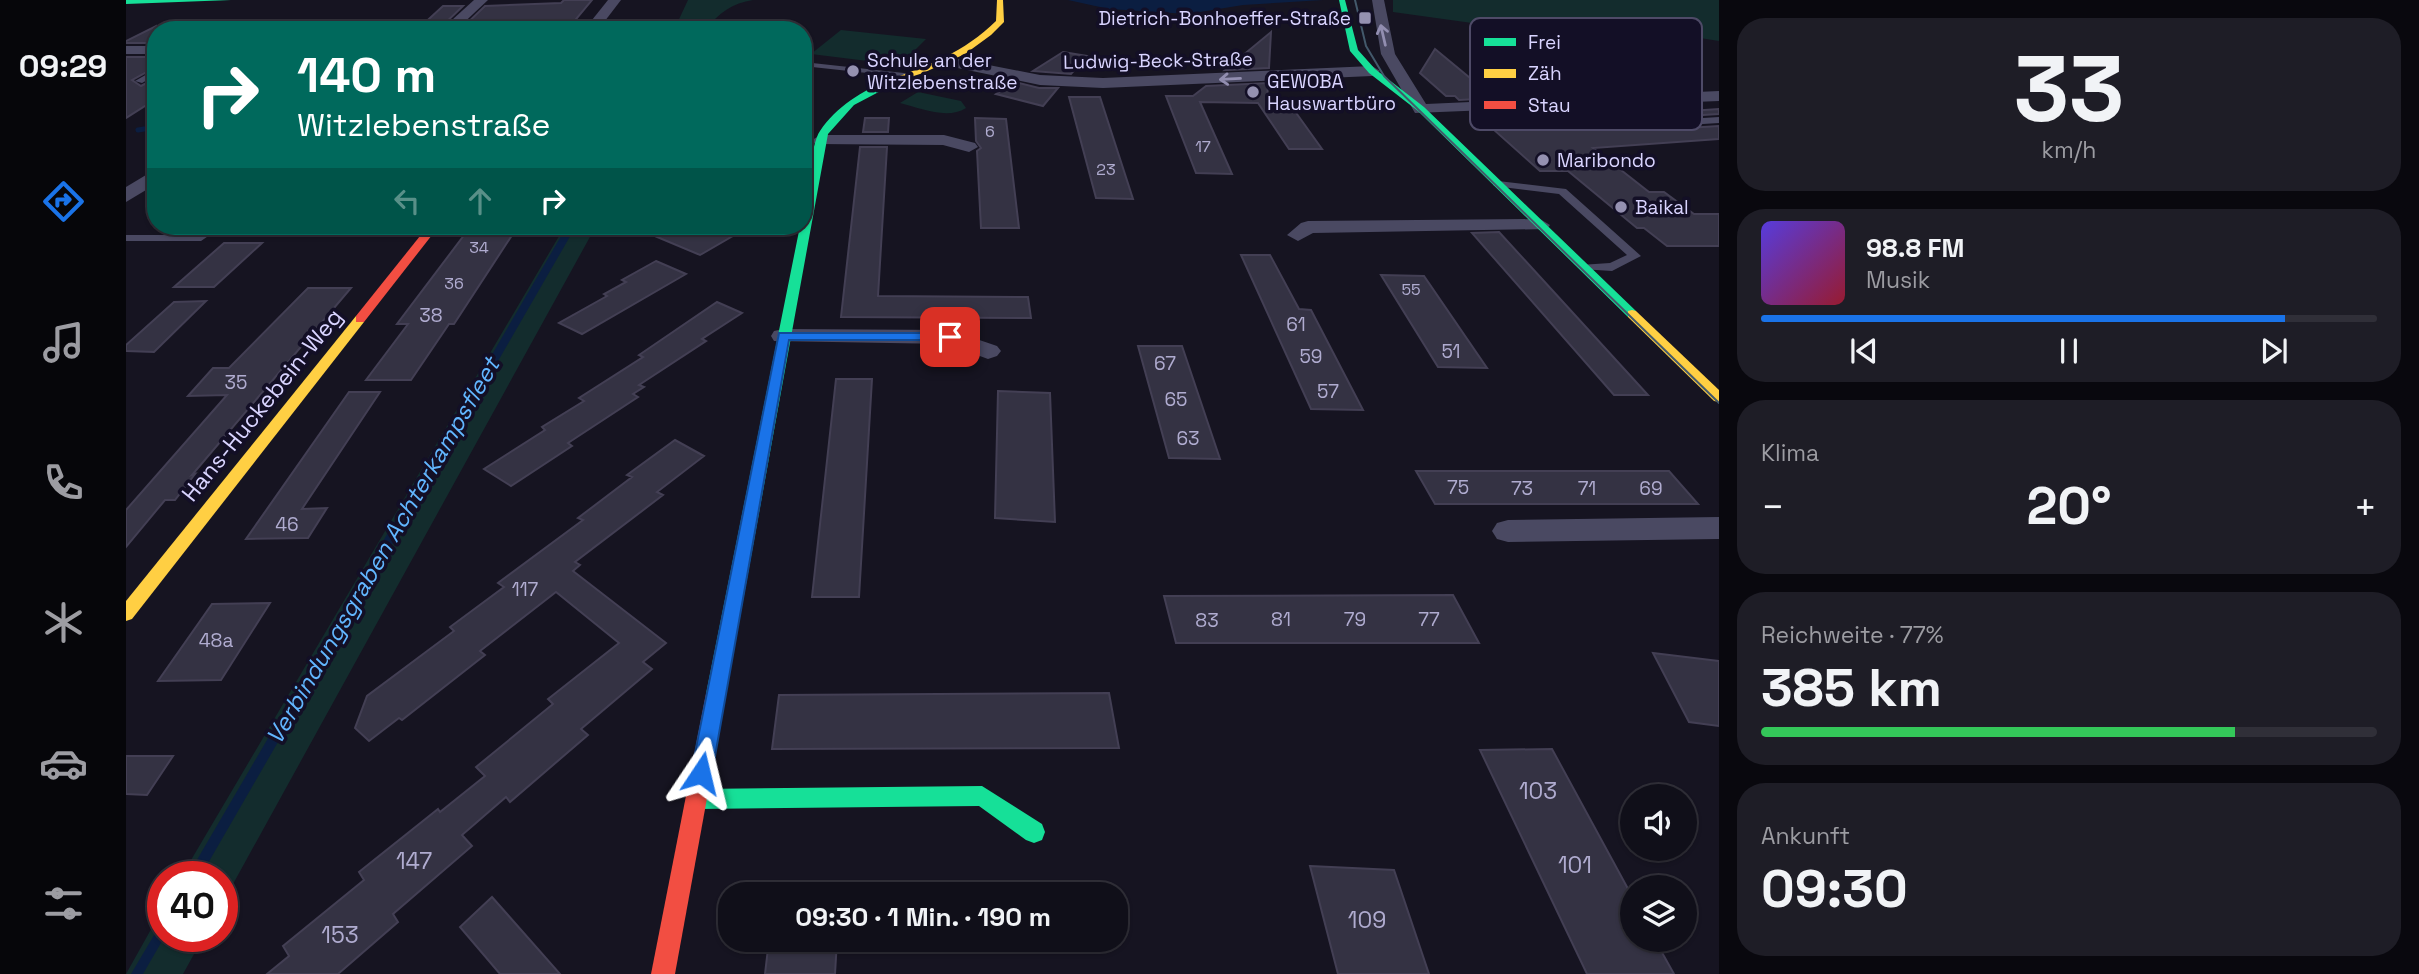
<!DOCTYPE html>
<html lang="de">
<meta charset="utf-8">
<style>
:root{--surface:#100f19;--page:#1e1d26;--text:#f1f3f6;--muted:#9c9ca2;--line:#302f38;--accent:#1a73e8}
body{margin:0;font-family:"Space Grotesk",sans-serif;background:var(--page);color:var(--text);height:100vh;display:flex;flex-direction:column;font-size:26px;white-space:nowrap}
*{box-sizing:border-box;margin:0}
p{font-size:23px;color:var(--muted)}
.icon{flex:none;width:38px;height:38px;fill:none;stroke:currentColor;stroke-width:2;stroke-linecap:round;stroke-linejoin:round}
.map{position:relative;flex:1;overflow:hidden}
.details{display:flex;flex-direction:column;gap:18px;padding:18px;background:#09080e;width:700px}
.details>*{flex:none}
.banner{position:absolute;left:21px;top:21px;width:665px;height:214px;border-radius:28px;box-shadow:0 2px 5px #0004,0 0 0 2px var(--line);background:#00695c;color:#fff;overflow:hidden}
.controls{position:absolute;left:1494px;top:784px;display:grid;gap:14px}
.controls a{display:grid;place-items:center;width:77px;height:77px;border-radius:50%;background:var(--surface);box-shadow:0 2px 5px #0004,0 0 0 2px var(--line);font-size:35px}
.speed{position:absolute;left:21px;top:861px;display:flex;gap:14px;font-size:35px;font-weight:700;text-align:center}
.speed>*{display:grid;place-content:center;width:91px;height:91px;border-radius:50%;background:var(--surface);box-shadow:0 2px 5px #0004,0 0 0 2px var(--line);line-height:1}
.speed .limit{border:10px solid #d22;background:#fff;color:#111}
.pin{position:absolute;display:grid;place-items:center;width:60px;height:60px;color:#fff;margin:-30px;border-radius:14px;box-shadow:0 4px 10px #0006}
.me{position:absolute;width:77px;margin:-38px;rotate:10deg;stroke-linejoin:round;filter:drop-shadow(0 0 5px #0008)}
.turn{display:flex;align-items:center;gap:24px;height:147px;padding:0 35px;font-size:32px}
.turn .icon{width:91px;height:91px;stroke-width:2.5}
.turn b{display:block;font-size:49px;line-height:60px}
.lanes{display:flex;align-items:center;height:66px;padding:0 35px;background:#0003;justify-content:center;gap:35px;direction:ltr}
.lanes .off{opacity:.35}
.big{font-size:52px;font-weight:800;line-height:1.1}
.details .widget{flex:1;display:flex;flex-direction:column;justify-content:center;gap:10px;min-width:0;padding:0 24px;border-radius:28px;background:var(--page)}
.details .dial{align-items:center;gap:0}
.dial b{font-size:91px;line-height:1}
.song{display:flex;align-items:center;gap:21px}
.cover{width:84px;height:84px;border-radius:10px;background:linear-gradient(135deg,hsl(250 70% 55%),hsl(350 70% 35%))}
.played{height:7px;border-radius:4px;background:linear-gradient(90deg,var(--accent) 85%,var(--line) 85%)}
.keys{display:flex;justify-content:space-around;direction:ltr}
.heat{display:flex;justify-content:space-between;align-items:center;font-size:38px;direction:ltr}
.charge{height:10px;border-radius:5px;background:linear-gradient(90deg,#34c759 77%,var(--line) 0)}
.trip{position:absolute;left:592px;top:882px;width:410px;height:70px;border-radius:28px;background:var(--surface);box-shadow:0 2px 5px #0004,0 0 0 2px var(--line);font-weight:800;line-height:70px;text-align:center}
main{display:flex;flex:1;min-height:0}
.tabs{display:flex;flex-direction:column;width:126px;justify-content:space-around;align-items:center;background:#06060a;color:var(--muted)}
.tabs .icon{width:49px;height:49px}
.tabs .on{color:var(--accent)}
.tabs b{font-size:32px;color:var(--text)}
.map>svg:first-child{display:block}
</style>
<main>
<nav class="tabs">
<b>09:29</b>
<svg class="icon on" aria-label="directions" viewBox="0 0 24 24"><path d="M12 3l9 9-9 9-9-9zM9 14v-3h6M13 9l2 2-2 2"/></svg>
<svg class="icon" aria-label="music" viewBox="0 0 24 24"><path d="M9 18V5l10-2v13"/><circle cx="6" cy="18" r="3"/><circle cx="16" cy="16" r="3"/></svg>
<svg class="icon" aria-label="phone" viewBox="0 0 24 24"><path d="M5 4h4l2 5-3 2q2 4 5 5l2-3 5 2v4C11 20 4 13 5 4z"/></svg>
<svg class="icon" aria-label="climate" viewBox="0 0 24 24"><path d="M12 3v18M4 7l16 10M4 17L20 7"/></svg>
<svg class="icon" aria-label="car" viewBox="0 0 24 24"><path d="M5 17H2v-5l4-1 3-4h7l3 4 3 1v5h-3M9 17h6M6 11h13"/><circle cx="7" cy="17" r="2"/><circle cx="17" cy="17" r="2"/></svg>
<svg class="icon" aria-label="filters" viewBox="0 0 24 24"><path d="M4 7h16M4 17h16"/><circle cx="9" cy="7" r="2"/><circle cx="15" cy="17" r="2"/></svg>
</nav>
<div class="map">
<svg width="1593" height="974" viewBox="0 0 1593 974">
<rect width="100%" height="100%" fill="#161421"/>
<g fill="#132c2d">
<path d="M562 0H627C607 3 592 13 580 30H548Z"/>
<path d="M1267 0H1593V41L1574 38 1571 54 1267 12Z"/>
<path d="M715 30 800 39 774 65 685 54Z"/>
<path d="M792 92 835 101 840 108C821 120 794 108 774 103Z"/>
<path d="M439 226H470L96 904V877H55Z"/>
<path d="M37 908V936H78L57 974H0Z"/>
</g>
<g fill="#0b1e41">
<path d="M942 0H1197L1117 5 1062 14 983 9Z"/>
<path d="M441 226H450L74 877H61Z"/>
<path d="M37 920 39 936 17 974H5Z"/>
</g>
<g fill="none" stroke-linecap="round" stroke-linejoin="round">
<path stroke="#0b1e41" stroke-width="5" d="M12 130 30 127"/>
</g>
<g fill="#343243" stroke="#433f54" stroke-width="2">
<path d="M438 0H466L441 30H334L359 6 435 3Z"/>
<path d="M317 6H337L312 30H291Z"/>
<path d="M30 26V43H0V41Z"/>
<path d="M1145 32 1143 68 1099 70Z"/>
<path d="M1309 49 1361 92H1383L1390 97 1333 100 1329 96H1320L1294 73Z"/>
<path d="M937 52 961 56 945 74 907 71Z"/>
<path d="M0 57H30V67L6 80 15 86 30 78V99L0 118Z"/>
<path d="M889 82 913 88H932L917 106 870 94Z"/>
<path d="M1142 83 1141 103H1163L1196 149H1163L1132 103 1074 102 1106 174 1070 173 1040 96H1067L1080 86Z"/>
<path d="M943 97H974L1007 199 970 198Z"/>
<path d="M1564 105V111L1593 109V114L1545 117 1538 124 1545 129 1593 126V139L1467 148 1523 192H1538L1568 214H1593V246H1541L1518 228H1511L1442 171H1414L1349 113 1407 111 1416 118 1455 116V109L1484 108 1485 117 1530 114V106Z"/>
<path d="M739 118H763L762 132H737Z"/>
<path d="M849 118 880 119 893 228H855L851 151 855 148 850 141Z"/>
<path d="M734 147H761L752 296 902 297 905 318 715 317Z"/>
<path d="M345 226H392L328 324H323L285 380H240L282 324H271Z"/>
<path d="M505 226H624L574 255Z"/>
<path d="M1373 232 1448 314 1522 395H1488L1346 233Z"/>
<path d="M98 243H136L88 287H48Z"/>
<path d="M1115 255H1144L1173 309 1185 310 1237 410 1185 409Z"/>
<path d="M530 261 560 274 456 334 433 323 481 296 478 294 500 282 496 280Z"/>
<path d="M1255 275 1298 276 1361 368 1312 367Z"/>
<path d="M182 288H225L66 475 69 474 49 500H39L0 547V510L101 395 62 396 87 368H103Z"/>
<path d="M80 301 28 352 0 351V345L48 302Z"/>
<path d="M591 302 616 313 576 339 580 341 513 385 518 387 507 394 512 397 442 443 446 446 385 486 358 469 419 430 416 427 458 401 453 398 517 357 513 355Z"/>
<path d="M1012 346H1056L1094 459 1043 458Z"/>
<path d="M710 379H746L733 597H686Z"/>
<path d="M872 391 924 393 929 522 869 518Z"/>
<path d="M223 392H254L176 509 201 508 182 538 120 539Z"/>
<path d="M549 440 578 456 531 492 537 495 449 562 454 565 447 571 540 643 517 662 526 669 455 729 462 735 384 802 380 797 336 835 346 846 267 914 272 922 212 974H141L163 956 157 946 238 880 233 872 312 809 314 812 359 776 350 767 427 704 422 699 493 643 430 592 354 651 359 655 276 720 273 718 243 741 229 728 241 696 328 631 324 627 378 587 372 583 457 520 452 518 506 477 501 475Z"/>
<path d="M1290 471H1543L1572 504H1309Z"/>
<path d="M1327 595 1353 643H1050L1038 596Z"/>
<path d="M144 603 95 680 32 681 86 604Z"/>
<path d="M1527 653 1593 661V726L1563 722Z"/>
<path d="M983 693 993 748 646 749 653 695Z"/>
<path d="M1426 749 1507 898V940H1529L1548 974H1461L1354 750Z"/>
<path d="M0 756H47L21 795 0 794Z"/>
<path d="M1184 866 1268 870 1303 974H1212Z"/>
<path d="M366 897 434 974H374L334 927Z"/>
<path d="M643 940H711L709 974H639Z"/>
</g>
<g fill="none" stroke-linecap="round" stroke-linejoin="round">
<g fill="#4a4962" fill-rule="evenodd">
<path d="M677 62 787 74 791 76 787 78 677 66Z"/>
<path d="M30 69V75L16 83 9 81Z"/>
<path d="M1383 80 1455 92 1470 104 1466 107 1449 96 1380 85 1379 83Z"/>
<path d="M1544 88 1548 91 1547 93 1523 96 1527 101 1523 104 1512 94Z"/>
<path d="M1593 117V123L1545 126 1540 123 1545 120Z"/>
<path d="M1372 181 1440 189 1515 256 1486 271 1454 269V265L1484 263 1501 255 1433 194 1368 186 1367 184Z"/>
<path d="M85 226H97L75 241H0V235H72Z"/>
</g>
<g fill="#4a4962" fill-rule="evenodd">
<path d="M348 0H362L330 30H315Z"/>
<path d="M482 0H495L472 30H458Z"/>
<path d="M1246 0H1258L1269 54 1300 104 1593 91V101L1289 113 1255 54Z"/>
<rect x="0" y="46" width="30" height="8"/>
<path d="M822 57 914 75 977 78 1246 66 1254 71 1246 76 977 88 914 85 817 65V59Z"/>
<path d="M695 135H818L849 143 852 147 843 152 817 145 689 144 686 140Z"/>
<path d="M30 169V184L0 202V187Z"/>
<path d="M1414 219 1424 225 1421 229 1187 233 1172 241 1161 235 1175 223 1182 221Z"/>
<path d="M657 329 824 330 871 346 875 351 871 356 862 359 821 344 648 341 645 336 648 331Z"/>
<path d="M1593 517V539L1382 542 1371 539 1366 531 1371 523 1382 520Z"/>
</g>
<g fill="#16e098" fill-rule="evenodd">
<path d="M0 0H105L0 4Z"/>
<path d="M1213 0H1219L1232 50 1249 69 1298 107 1510 311V317H1502L1292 111 1243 73 1224 51Z"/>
<path d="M763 80 767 83 766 85 728 105 702 134 600 694 597 700 590 702 583 700 580 694 674 226H677C677 209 685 143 694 131 710 107 737 90 763 80Z"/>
<path d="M856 786 916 824 919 832 916 840 908 843 900 840 853 806 571 809 563 806 560 799 563 792 571 789Z"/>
</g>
<g fill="#ffcf43" fill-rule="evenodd">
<path d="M871 0H877L878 22 865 35 839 54 797 73 760 85V81C801 66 839 52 870 21Z"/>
<path d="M1506 310 1510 311 1593 390V402L1588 401 1502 317V311Z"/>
<path d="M234 315 238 316V322L6 619 0 621V601L230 316Z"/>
</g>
<g fill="#f24e42" fill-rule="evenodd">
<path d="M302 226H313L238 322H230V316Z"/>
<path d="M590 686 597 688 600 694 549 974H525L580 694 583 688Z"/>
</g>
<path stroke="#43596b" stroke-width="2" d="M1229 0 1240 46 1258 76 1593 403"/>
</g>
<defs><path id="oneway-shaft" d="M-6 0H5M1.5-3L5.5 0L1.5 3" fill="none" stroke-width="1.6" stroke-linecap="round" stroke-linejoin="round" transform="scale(1.75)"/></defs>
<g stroke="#928eb0">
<use href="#oneway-shaft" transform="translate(1257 35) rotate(-103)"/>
<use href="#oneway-shaft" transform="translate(1104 79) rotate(177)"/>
</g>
<path fill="#1a73e8" stroke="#114b97" stroke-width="2" d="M653 333H824L830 337 824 340H663L586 773 583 780 575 783 568 780 565 773Z"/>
<g fill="#9591b1" stroke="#130f26" stroke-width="2.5">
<rect x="1232" y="11" width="14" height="14" rx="3.5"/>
<circle cx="727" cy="71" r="7"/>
<circle cx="1127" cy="92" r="7"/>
<circle cx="1417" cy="160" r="7"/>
<circle cx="1495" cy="207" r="7"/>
</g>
<g text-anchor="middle" stroke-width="7" stroke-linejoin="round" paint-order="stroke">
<g font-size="16" fill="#b0acd0">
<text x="864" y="137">6</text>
<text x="1077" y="152">17</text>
<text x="980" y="175">23</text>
<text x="353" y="253">34</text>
<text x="328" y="289">36</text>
<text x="1285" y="295">55</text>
</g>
<g font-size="19" fill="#d9d4ff" stroke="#130f26" text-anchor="start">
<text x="1225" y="25" text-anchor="end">Dietrich-Bonhoeffer-Straße</text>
<text x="741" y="67">Schule an der<tspan x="741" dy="22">Witzlebenstraße</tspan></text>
<text x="1141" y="88">GEWOBA<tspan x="1141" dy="22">Hauswartbüro</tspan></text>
<text x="1431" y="167">Maribondo</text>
<text x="1509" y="214">Baikal</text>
</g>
<g font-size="19" fill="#d9d4ff" stroke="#130f26">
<text transform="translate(1032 60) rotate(-1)" y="7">Ludwig-Beck-Straße</text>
</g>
<g font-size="19" fill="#b0acd0">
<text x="305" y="322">38</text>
<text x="1170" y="331">61</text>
<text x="1325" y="358">51</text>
<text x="1185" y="363">59</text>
<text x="1039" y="370">67</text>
<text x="110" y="389">35</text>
<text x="1202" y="398">57</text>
<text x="1050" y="406">65</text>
<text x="1062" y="445">63</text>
<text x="1332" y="494">75</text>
<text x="1396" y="495">73</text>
<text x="1461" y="495">71</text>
<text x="1525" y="495">69</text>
<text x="161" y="531">46</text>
<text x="399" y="596">117</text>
<text x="1155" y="626">81</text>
<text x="1229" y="626">79</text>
<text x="1303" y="626">77</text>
<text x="1081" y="627">83</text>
<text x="90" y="647">48a</text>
</g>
<g font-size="23" fill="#d9d4ff" stroke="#130f26">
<text transform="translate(136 405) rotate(-51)" y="8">Hans-Huckebein-Weg</text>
</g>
<g font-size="23" fill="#b0acd0">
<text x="1412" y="799">103</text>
<text x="288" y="869">147</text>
<text x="1449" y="873">101</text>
<text x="1241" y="928">109</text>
<text x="214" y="943">153</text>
</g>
<g font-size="24" font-style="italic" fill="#62b6ff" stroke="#130f26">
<text transform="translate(257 551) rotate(-60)" y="8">Verbindungsgraben Achterkampsfleet</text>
</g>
</g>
<rect x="1344" y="18" width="232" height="112" rx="10" fill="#130f26" stroke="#4e4a67" stroke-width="2"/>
<rect x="1358" y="38" width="32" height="8" fill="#16e098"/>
<rect x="1358" y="69" width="32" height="9" fill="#ffcf43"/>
<rect x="1358" y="101" width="32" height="8" fill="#f24e42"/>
<g font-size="19" fill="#d9d4ff">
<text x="1402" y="49">Frei</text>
<text x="1402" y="80">Zäh</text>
<text x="1402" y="112">Stau</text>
</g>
</svg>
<div class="controls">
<a><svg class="icon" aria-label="sound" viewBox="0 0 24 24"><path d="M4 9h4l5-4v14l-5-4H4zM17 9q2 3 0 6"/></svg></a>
<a><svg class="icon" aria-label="layers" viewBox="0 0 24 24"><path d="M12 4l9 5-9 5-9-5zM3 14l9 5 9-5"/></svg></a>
</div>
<div class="speed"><div class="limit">40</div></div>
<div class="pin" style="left:824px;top:337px;background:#d93025"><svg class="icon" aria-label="arrive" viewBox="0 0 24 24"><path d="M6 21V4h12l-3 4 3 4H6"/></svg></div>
<svg class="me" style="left:575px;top:773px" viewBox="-20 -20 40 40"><path d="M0-17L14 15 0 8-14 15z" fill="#1a73e8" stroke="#fff" stroke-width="4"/></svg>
<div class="trip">09:30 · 1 Min. · 190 m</div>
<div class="banner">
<div class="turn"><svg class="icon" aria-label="right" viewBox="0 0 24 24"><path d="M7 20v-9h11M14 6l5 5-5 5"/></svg><div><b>140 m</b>Witzlebenstraße</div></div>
<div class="lanes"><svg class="icon off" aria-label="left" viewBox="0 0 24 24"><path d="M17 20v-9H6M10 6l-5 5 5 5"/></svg><svg class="icon off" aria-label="ahead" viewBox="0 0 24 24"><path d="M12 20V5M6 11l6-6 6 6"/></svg><svg class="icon" aria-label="right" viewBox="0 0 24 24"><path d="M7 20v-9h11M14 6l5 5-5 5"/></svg></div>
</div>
</div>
<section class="details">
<div class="widget dial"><b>33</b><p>km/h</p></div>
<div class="widget">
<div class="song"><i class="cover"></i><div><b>98.8 FM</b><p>Musik</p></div></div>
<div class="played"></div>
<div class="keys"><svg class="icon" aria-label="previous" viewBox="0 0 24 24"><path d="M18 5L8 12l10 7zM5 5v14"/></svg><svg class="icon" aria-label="pause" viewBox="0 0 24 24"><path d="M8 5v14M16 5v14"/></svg><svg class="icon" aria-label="next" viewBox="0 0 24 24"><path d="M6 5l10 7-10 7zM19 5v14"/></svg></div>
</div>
<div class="widget"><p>Klima</p>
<div class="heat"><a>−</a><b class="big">20°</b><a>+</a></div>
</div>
<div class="widget"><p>Reichweite · 77%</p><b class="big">385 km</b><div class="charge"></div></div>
<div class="widget"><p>Ankunft</p><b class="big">09:30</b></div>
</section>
</main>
